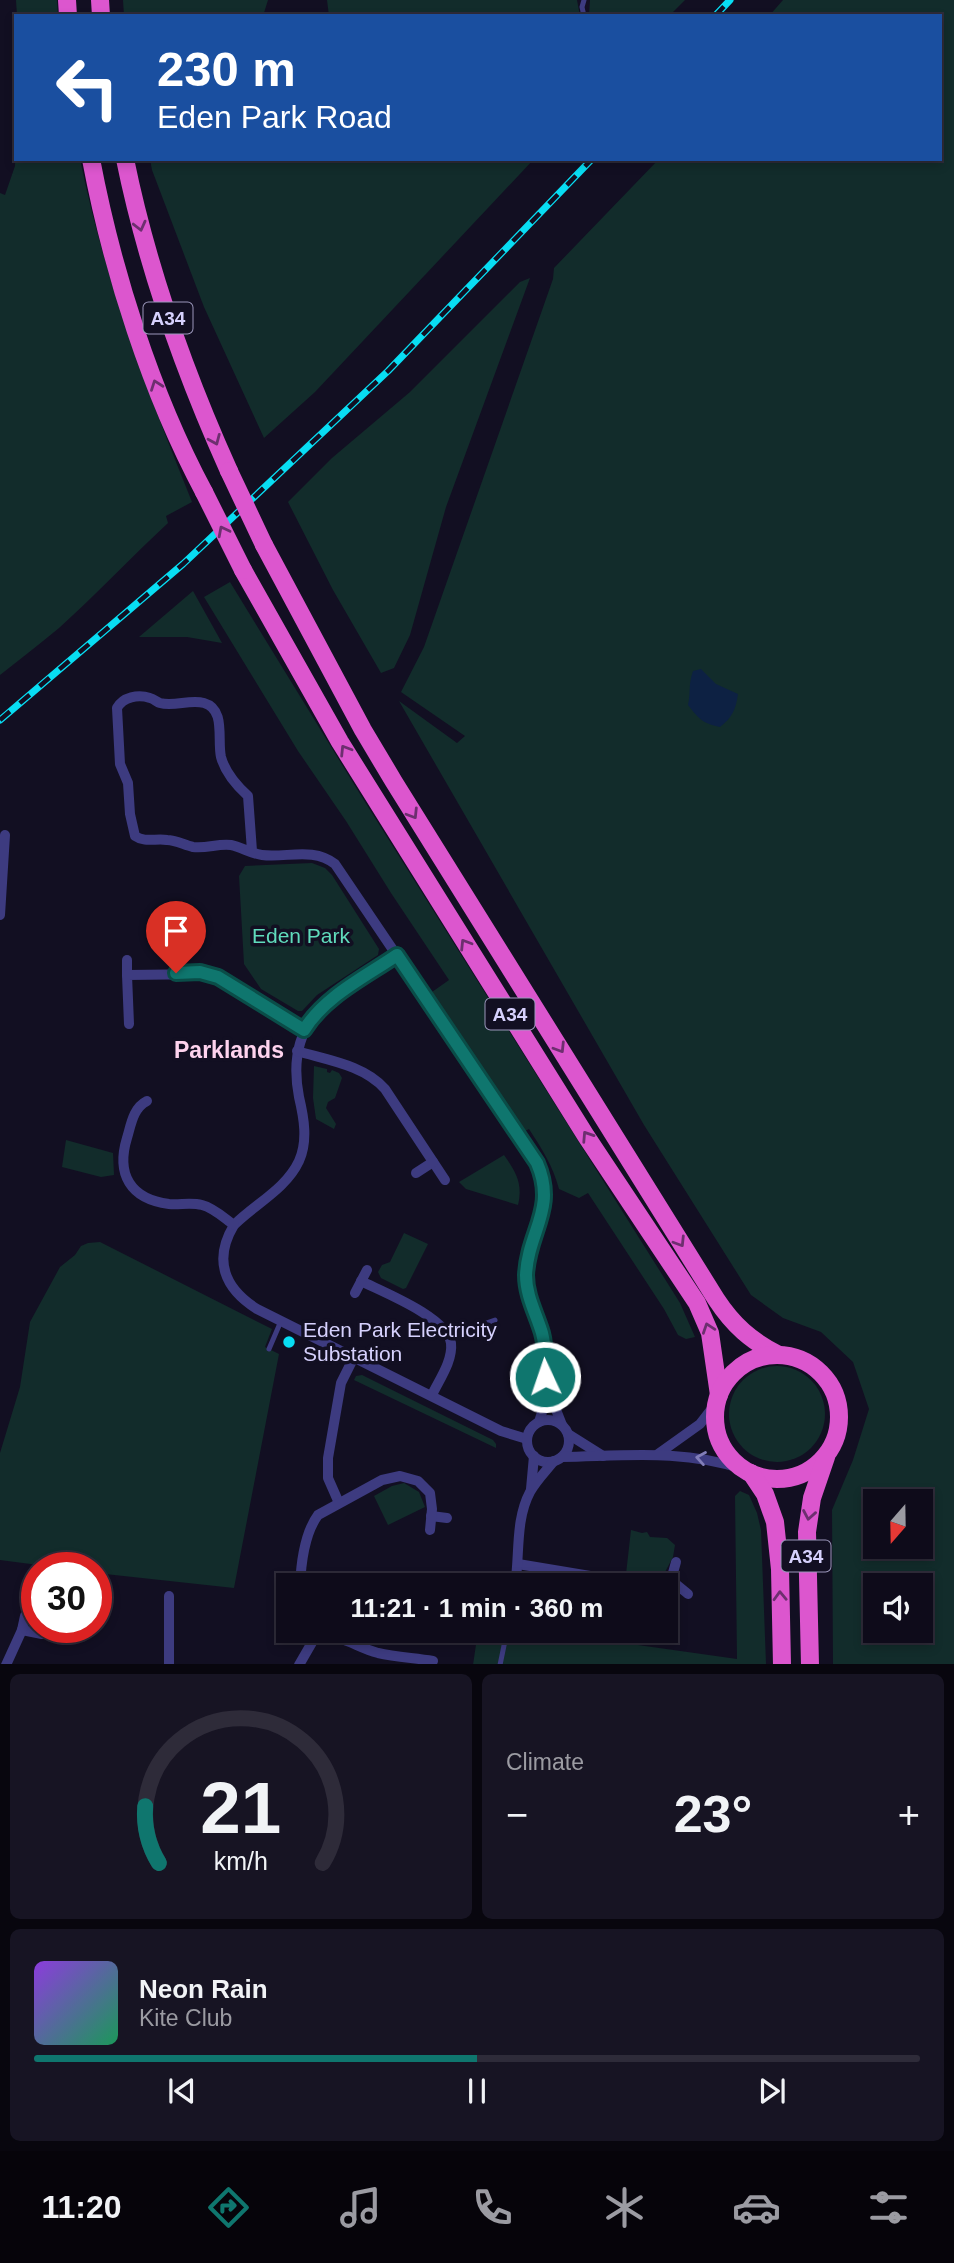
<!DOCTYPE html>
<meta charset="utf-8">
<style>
:root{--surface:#0e0b1a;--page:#171423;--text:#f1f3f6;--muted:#9b9ba2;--line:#2e2b39;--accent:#0f766e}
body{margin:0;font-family:Helvetica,sans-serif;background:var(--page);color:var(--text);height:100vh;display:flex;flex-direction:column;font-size:26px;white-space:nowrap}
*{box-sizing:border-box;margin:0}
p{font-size:23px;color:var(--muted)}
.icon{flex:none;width:38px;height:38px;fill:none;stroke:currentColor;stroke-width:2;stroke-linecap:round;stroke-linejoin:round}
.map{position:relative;height:1664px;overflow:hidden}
.sheet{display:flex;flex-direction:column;gap:10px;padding:10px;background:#08060e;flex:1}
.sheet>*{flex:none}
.guide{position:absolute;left:14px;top:14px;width:928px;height:147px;border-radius:0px;box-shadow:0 4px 10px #0003,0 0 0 2px var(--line);background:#1a4fa0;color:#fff;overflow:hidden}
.needle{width:46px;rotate:200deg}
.fabs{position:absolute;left:863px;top:1489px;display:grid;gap:14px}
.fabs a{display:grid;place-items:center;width:70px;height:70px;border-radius:0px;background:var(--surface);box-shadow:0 4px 10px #0003,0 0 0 2px var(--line);font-size:35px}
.speed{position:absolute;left:21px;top:1552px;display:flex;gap:14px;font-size:35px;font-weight:700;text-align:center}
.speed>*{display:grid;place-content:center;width:91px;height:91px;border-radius:50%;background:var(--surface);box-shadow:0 4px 10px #0003,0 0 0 2px var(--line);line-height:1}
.speed .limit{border:10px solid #d22;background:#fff;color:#111}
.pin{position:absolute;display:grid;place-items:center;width:60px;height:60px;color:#fff;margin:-72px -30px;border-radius:50% 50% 50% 0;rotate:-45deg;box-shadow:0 0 7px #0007}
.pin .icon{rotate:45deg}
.me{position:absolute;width:77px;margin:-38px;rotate:357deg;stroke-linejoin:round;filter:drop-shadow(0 0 5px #0008)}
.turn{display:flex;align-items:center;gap:24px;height:147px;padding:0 28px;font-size:32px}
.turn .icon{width:91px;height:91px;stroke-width:2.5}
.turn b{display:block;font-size:49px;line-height:60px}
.big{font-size:52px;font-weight:700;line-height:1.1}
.sheet .card{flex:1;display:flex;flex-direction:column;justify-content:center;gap:10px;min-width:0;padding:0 24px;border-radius:10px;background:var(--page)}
.sheet .dial{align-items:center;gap:0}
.dial svg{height:182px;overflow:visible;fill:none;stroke:var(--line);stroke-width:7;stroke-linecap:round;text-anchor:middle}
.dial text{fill:var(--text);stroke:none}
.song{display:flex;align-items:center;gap:21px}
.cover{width:84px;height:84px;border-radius:10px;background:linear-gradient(135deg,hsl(270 70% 55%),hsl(150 70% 35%))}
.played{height:7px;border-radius:4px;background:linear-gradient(90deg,var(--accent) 50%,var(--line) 50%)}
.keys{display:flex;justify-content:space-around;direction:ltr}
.heat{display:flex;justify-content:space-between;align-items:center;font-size:38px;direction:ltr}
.sheet .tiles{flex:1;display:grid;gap:10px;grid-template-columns:1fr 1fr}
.card:last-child{grid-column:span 2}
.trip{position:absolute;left:276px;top:1573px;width:402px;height:70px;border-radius:0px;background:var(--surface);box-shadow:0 4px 10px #0003,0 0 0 2px var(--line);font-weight:700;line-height:70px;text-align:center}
.menu{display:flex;height:112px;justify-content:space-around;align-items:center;background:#06040a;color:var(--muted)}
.menu .icon{width:49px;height:49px}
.menu .on{color:var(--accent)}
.menu b{font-size:32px;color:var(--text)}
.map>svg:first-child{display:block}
</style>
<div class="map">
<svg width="954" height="1665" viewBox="0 0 954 1665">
<rect width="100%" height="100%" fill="#120f22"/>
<g fill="#122c2b" fill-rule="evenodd">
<path d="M16 0H57L58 16H17Z"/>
<path d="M123 0H268L263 16H124Z"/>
<path d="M327 0H577L580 16H329Z"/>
<path d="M590 0H685L669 16H589Z"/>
<path d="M783 0H954V1664H833L832 1510 853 1460 869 1409 853 1362 821 1332 783 1318 751 1295 644 1125 399 701 457 743 465 736 401 692 424 647 553 279 554 268 659 159H940V16H769ZM875 1502H920V1547H875ZM875 1586H920V1631H875Z"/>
<path d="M16 112V159H80C104 278 147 390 192 502L166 516 168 523C131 557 97 594 59 628 40 644 20 659 0 675V193L5 195 15 166Z"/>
<path d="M150 159H534L315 392 264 438 204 307 152 170Z"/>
<path d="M530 278 446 507 410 635 394 668 381 673 333 590 288 502 332 458 410 392 520 282Z"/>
<path d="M230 582 360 794 680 1303 695 1337 686 1339 678 1335 664 1309 588 1193 579 1198 559 1189C553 1166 542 1149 529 1129L525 1131 432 992 449 980 391 893 346 821 298 751 204 597Z"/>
<path d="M193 591 222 643 187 637H139Z"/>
<path d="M312 863 325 868 332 875 379 949 378 955 317 995 302 1011H298L261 989 244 964 239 876 245 866Z"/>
<path d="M314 1066 327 1069V1072L330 1073 332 1070 339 1073 342 1078 335 1098 328 1102 326 1108 336 1124 334 1129 316 1119 313 1098Z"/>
<path d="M66 1140 113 1153 114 1175 101 1177 62 1167Z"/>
<path d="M504 1155C516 1172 523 1184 518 1205L466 1189 459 1182Z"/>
<path d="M404 1233 428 1244 406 1288 403 1289 381 1278 378 1272 382 1265 390 1262Z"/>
<path d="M100 1242 272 1329 265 1347 279 1354 234 1588 96 1573V1568H61L0 1560V1453L20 1387 30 1322 60 1267 75 1255 81 1246 88 1243Z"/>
<circle cx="777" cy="1414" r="48"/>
<path d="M362 1375 493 1440 496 1444V1448L354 1380 356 1376Z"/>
<path d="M404 1483 419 1492 425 1507 388 1525 374 1496 392 1486Z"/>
<path d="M740 1491 749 1495 757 1513 761 1530 766 1664 473 1665 478 1631H529L545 1633 546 1632 737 1659 735 1496Z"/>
<path d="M631 1530 642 1533 647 1532 650 1537 667 1538 675 1545 673 1557 665 1572 650 1574H626Z"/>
</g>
<path fill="#0d2143" d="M701 669 716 684 738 694C736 709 732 718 720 727 702 723 699 719 688 705 691 692 688 685 693 671Z"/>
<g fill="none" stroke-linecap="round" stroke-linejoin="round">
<g stroke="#3d3b80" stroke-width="5">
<path d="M584 0 582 7 584 16"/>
<path d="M449 1336 495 1320"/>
<path d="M269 1349 281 1321"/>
<path d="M25 1616 30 1581"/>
<path d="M500 1665 507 1631"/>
</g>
<g stroke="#3d3b80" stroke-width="10">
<path d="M252 851 248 796C237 786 225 772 221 757 217 740 226 709 204 703 190 699 174 707 160 703 157 702 154 699 150 698 138 694 123 697 117 708L120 764 128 783 130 814 135 836C145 843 156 838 167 840 176 840 184 845 193 847 206 849 219 843 231 845 241 847 252 854 262 855 287 858 313 847 335 864L537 1163C556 1210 528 1230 526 1273 525 1295 535 1311 541 1331 549 1355 548 1398 539 1422"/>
<path d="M0 915 5 835"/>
<path d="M397 955C338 994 283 1014 299 1097 304 1118 308 1141 299 1161 286 1189 255 1204 234 1225 213 1260 224 1288 257 1309L501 1431 527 1439"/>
<path d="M127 960V975"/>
<path d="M129 1024 127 975 209 974 226 981 304 1030"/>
<path d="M297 1051C327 1060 364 1065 385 1089L445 1180"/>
<path d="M147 1101C133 1108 131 1125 127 1138 116 1174 130 1199 169 1204 180 1205 191 1202 202 1205 214 1208 224 1218 234 1225"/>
<path d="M416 1173 433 1162"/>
<path d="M361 1281C383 1292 447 1317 451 1343 453 1361 439 1380 432 1395"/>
<path d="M355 1293 367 1270"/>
<path d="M546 1392 553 1402 562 1425"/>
<circle cx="548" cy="1441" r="21"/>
<path d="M568 1434 603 1456"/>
<path d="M658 1454 700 1424 717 1402"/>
<path d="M562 1457C625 1456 682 1449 743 1469"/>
<path d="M531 1489 534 1456"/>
<path d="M339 1503 328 1478V1458L341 1383 354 1357"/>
<path d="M431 1516 447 1518"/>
<path d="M676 1562 671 1580 688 1594"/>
<path d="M518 1564 620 1581 671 1580"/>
<path d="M300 1586C301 1563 304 1534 318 1515L382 1480 400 1476 418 1481 430 1493 432 1509 430 1530"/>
<path d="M515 1586C520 1555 515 1520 530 1492 536 1481 546 1471 554 1461"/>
<path d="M22 1630 42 1634"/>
<path d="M314 1639C344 1633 352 1646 378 1653 396 1657 415 1658 433 1661"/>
<path d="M6 1665 22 1630 25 1616"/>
<path d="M169 1665V1596"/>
<path d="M299 1665 314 1639"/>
</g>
<g stroke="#dc56ce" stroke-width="18">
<path d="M67 0 68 16"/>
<path d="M100 0 101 16"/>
<path d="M91 159C112 270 151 393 204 492"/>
<path d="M125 159C147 267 184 371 229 471"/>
<path d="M264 545 363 730 394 782 716 1299C733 1325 751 1341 779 1355"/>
<path d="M243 570 340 742 586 1136 697 1303 710 1333 719 1395"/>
<circle cx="777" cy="1417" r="62"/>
<path d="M751 1473 765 1494 775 1522 780 1569 782 1665"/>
<path d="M810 1665 807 1532 812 1498 826 1457"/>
</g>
<g stroke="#08ddf3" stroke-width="7">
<g id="rail">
<path d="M715 16 730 0"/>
<path d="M0 720 183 564 388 371 592 159"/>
</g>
</g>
<use href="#rail" stroke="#120f22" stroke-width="4.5" stroke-dasharray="13" stroke-linecap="butt"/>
<g stroke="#dc56ce" stroke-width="18">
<path d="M229 471 264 545"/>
<path d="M204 492 243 570"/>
</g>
</g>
<defs><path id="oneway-chevron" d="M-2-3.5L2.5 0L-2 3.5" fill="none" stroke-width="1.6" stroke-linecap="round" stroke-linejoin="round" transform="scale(1.75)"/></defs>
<g stroke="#6d2f6f">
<use href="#oneway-chevron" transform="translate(140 226) rotate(76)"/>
<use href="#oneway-chevron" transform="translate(156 385) rotate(-110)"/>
<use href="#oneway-chevron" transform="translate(215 440) rotate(67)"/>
<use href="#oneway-chevron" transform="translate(223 531) rotate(-117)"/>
<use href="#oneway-chevron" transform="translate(345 750) rotate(-122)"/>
<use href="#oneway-chevron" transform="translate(413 814) rotate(58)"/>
<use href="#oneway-chevron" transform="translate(465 944) rotate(-122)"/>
<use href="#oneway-chevron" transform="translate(560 1048) rotate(58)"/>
<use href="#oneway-chevron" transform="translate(587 1136) rotate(-123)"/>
<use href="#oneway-chevron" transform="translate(680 1242) rotate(58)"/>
<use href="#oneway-chevron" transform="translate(708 1328) rotate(-109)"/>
<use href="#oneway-chevron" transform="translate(809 1515) rotate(100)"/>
<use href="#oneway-chevron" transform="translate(780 1596) rotate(-92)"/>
</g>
<use stroke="#827eb8" href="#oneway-chevron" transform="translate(701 1458) rotate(-170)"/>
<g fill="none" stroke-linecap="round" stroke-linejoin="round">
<g stroke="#0a4d48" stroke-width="18">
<path id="route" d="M176 973 200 972 218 977 304 1030C325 996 365 977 397 955L537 1163C557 1209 528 1231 526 1275 526 1296 536 1313 542 1333 546 1347 545 1362 545 1377"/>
</g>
<use href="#route" stroke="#0f766e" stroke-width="12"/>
</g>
<circle fill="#08ddf3" stroke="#120f22" stroke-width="2.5" cx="289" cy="1342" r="7"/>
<g text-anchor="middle" stroke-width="7" stroke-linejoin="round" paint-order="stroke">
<g fill="#120f22" stroke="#9b97bb" stroke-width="2">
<rect x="143.5" y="302.5" width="49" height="31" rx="5"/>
<rect x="485.5" y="998.5" width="49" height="31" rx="5"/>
<rect x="781.5" y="1540.5" width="49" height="31" rx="5"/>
</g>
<g font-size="19" font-weight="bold" fill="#d6d1fd">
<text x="168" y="325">A34</text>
<text x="510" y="1021">A34</text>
<text x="806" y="1563">A34</text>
</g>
<g font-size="21" fill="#60dbbc" stroke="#120f22">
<text x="301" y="943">Eden Park</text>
</g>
<g font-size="21" fill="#d6d1fd" stroke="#120f22" text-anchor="start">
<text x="303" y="1337">Eden Park Electricity<tspan x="303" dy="24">Substation</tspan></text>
</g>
<g font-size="23" font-weight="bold" fill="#fed3ee" stroke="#120f22">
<text x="229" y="1058">Parklands</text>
</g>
</g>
</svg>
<div class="fabs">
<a><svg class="needle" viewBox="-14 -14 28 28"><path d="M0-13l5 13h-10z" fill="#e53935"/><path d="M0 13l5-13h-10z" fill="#9b9ba2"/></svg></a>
<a><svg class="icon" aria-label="sound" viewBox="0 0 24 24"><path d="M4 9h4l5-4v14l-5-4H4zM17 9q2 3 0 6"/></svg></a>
</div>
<div class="speed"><div class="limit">30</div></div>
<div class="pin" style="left:176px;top:973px;background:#d93025"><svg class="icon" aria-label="arrive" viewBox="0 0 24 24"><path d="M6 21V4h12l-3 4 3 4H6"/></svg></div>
<svg class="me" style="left:545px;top:1377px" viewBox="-20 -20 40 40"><circle r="17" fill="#0f766e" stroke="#fff" stroke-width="3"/><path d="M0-11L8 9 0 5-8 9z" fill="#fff"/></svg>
<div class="trip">11:21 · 1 min · 360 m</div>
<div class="guide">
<div class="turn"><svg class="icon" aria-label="left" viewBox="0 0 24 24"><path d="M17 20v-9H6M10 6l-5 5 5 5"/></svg><div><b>230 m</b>Eden Park Road</div></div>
</div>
</div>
<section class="sheet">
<div class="tiles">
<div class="card dial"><svg viewBox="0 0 100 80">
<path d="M14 69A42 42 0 1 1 86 69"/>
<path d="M14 69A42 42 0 0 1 8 44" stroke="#0f766e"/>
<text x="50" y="56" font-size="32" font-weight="700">21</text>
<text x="50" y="72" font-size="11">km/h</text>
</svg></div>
<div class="card"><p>Climate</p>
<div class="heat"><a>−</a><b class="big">23°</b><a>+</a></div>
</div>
<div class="card">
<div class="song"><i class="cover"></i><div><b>Neon Rain</b><p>Kite Club</p></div></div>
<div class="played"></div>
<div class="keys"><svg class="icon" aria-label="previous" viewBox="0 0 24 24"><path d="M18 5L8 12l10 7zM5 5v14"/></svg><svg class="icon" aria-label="pause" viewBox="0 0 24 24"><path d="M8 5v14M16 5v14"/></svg><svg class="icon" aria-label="next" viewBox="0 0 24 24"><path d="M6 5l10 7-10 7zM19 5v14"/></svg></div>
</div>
</div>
</section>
<nav class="menu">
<b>11:20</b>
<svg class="icon on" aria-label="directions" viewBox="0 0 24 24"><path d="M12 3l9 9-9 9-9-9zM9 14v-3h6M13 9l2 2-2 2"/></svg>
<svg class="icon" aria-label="music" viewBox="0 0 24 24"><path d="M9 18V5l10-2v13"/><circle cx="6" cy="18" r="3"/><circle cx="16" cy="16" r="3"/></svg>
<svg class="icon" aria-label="phone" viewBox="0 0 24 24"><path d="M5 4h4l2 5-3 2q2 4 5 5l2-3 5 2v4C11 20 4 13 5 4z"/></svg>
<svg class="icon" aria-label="climate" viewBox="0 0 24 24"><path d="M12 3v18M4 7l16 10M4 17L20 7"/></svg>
<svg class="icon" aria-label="car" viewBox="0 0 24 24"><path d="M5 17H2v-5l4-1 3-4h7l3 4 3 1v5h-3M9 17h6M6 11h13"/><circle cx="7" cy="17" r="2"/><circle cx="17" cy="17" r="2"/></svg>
<svg class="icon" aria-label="filters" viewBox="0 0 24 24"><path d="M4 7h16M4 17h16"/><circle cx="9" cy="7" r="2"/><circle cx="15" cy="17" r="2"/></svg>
</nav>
